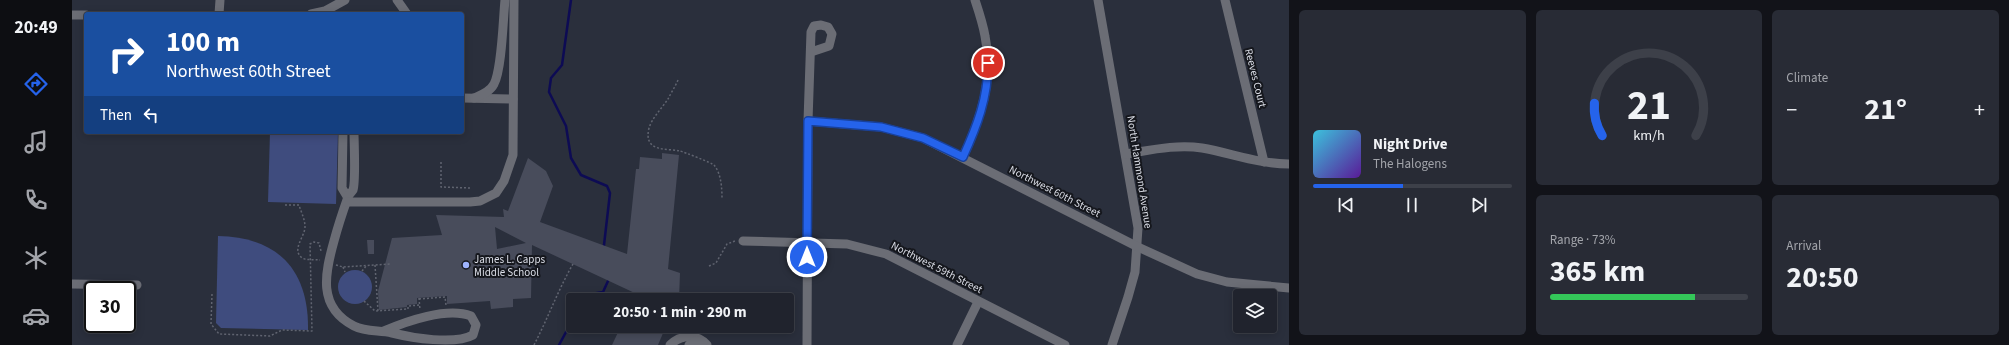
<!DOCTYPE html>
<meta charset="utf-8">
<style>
:root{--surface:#20232d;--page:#282b35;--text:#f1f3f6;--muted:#a2a4aa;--line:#3d4049;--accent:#2563eb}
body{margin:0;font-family:"Source Sans 3",sans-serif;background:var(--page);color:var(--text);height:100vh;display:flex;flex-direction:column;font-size:15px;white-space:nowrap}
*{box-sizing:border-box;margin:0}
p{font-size:13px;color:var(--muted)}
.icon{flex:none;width:22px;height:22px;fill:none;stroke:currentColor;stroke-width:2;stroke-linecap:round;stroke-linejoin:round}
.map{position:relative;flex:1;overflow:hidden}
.drawer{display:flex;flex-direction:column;gap:10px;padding:10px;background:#121319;width:720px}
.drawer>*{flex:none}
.banner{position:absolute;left:12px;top:12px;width:380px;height:122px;border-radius:4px;box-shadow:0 2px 10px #0003,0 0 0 1px var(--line);background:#1a4fa0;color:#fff;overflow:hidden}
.controls{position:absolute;left:1161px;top:289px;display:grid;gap:8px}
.controls a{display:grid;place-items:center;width:44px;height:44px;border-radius:4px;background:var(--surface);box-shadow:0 2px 10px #0003,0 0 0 1px var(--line);font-size:20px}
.speed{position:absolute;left:12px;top:281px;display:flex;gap:8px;font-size:20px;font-weight:700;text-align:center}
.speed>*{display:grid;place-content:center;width:52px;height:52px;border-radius:50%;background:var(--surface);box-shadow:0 2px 10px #0003,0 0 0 1px var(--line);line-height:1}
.speed .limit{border:2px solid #111;border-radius:6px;background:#fff;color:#111}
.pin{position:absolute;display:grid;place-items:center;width:34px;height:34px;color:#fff;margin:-17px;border:2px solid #fff;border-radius:50%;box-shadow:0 1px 4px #0007}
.me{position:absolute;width:44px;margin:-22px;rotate:0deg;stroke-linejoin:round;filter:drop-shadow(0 0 3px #0008)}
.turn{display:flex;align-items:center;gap:14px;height:84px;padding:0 16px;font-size:18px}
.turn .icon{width:52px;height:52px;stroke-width:2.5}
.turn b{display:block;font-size:28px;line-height:34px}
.then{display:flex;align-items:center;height:38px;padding:0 16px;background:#0003;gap:8px;font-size:15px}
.big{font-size:30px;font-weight:700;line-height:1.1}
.drawer .widget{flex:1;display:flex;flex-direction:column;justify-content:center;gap:6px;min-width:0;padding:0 14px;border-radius:6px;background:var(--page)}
.drawer .dial{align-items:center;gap:0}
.dial svg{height:104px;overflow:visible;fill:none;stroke:var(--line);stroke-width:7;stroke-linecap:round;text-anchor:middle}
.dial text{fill:var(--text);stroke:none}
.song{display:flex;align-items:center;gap:12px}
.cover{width:48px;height:48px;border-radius:6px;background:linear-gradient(135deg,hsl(190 70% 55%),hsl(270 70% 35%))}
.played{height:4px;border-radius:2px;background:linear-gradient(90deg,var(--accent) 45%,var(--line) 45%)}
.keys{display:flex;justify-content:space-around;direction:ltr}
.heat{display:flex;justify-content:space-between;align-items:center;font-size:22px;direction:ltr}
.charge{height:6px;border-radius:3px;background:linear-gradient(90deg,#34c759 73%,var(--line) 0)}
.drawer .tiles{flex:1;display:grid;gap:10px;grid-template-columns:repeat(3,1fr)}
.widget:first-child{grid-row:span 2}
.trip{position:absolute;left:494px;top:293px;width:228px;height:40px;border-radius:4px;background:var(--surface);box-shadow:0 2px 10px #0003,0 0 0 1px var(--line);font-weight:700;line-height:40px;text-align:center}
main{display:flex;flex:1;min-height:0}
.menu{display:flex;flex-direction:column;width:72px;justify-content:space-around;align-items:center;background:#0d0e12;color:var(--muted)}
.menu .icon{width:28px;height:28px}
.menu .active{color:var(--accent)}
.menu b{font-size:18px;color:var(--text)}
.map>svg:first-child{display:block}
</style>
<main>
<nav class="menu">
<b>20:49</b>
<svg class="icon active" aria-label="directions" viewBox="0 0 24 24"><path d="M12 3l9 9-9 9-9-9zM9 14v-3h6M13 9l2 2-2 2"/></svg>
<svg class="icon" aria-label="music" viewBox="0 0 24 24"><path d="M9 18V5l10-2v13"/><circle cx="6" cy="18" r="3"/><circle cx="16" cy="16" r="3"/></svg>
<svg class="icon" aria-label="phone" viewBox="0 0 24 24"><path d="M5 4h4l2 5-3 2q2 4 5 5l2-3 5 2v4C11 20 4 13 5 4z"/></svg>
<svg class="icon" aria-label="climate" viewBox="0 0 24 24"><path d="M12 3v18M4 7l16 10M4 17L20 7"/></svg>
<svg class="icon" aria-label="car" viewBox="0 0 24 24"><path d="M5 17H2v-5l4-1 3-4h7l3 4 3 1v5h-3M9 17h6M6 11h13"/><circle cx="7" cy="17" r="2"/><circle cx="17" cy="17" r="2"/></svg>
</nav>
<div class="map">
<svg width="1217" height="345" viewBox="0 0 1217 345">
<rect width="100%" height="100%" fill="#2a2f3c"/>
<g fill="#3f4c7e">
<path d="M198 132H266L264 204 196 202Z"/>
<path d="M146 236C205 237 237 269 236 330L149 328 144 323Z"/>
<circle cx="283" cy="287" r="17"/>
</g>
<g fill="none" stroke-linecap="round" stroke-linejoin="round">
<g stroke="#0d0b54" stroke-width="2.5">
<path d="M499 0 490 65 479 78 477 92 494 126 499 158 509 175 535 186 538 193 532 245"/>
<path d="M511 300 513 295 531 292 536 281"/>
<path d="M487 345 501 319"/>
</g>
</g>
<g fill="#484c5b" fill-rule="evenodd">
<path d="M590 153 607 155 596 269 608 273 607 300H564L567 295 460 245 459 298 441 299V307L419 309 418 301 375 304V296L345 298V304L335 305V307L307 310 306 291 320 238 370 235 364 215 432 217 431 209 436 211 456 158 474 171 481 186 468 222 555 254 564 169H567L568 157 590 159ZM423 227 454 243 425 249Z"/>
<path d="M295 240H302V254H296Z"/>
<path d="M549 326H594L586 345H540Z"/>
</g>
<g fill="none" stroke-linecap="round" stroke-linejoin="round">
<g stroke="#606470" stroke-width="1.5" stroke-dasharray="2 2" stroke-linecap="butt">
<path d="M606 80C603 87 599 93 596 99 590 108 580 118 577 128 571 153 595 148 608 151 612 152 640 163 642 165 649 173 650 188 650 198"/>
<path d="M369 162V187L399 188"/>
<path d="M213 205H227C229 212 233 219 233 227 233 236 220 249 229 257 233 261 242 259 248 260"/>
<path d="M264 265 271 267 318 264"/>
<path d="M303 265 306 311"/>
<path d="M637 266 644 263 655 244 663 241"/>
<path d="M271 267 273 272"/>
<path d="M290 271 295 265"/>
<path d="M140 294 139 324 147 334 198 336 210 330 240 331 238 244 242 242 247 243 249 251"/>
<path d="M347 298 348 310"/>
<path d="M347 299 373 297 374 305"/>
<path d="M292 301 303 311 336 309V306L348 305"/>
<path d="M462 345C476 318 486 290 501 264"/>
</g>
<g stroke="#6b6d75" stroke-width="9">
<path d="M325 0 335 14"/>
<path d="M1026 0 1066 228 1063 272 1056 297 1040 345"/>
<path d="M1153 0 1192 162"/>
<path d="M147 14 148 0"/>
<path d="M239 14 253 11 273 0"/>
<path d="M0 15H14"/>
<path d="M390 98 441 99"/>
<path d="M402 98C409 95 418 92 422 84 430 69 431 19 433 0"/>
<path d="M736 121 809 127 851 138 1066 247 1125 274 1155 282 1217 288"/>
<path d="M271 132 270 188 276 198"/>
<path d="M282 132C282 143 284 181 281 190 280 192 277 194 276 197 271 211 266 226 262 241 253 273 245 307 282 326 294 332 307 330 320 333 340 338 383 345 401 335L404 325 399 316C375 307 335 321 312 331"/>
<path d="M1054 154C1079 150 1105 144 1130 148 1159 153 1187 164 1217 164"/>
<path d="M891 157C909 118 922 79 913 36 911 24 907 12 903 0"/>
<path d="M275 202H398L408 201 424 193 432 181 441 155 442 0"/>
<path d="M671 241 775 244 814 254 993 345"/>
<path d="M0 284 65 285"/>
<path d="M598 345C608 335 625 333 635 345"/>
<path d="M617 345 624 341 631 342"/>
<path d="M735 345 736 121 739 32 742 26 749 25 756 27 760 34 757 46 739 52"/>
<path d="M885 345 906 302"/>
</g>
</g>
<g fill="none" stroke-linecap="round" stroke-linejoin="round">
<g stroke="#184099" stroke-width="10">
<path id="route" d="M735 257 736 121 809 127 851 138 891 157C905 126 916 98 916 63"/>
</g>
<use href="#route" stroke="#2563eb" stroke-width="7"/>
</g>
<circle fill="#9eb3fd" stroke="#15171d" stroke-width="1.5" cx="394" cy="265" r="4"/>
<g text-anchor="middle" stroke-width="4" stroke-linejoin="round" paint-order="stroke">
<g font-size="11" fill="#dcdfe8" stroke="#15171d">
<text transform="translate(1184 78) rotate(76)" y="4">Reeves Court</text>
<text transform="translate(1068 172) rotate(81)" y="4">North Hammond Avenue</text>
<text transform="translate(983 191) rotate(27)" y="4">Northwest 60th Street</text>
<text transform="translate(865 267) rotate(27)" y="4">Northwest 59th Street</text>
</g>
<g font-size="11" fill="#dcdfe8" stroke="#15171d" text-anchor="start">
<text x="402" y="263">James L. Capps<tspan x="402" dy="13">Middle School</tspan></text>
</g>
</g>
</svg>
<div class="controls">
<a><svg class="icon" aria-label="layers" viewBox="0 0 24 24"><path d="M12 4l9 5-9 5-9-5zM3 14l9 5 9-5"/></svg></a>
</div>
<div class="speed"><div class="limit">30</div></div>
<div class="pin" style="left:916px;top:63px;background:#d93025"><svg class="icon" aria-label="arrive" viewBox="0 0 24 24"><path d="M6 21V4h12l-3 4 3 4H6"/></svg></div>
<svg class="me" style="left:735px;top:257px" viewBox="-20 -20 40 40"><circle r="17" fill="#2563eb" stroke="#fff" stroke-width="3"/><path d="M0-11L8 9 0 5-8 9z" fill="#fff"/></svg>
<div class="trip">20:50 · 1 min · 290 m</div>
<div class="banner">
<div class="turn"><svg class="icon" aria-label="right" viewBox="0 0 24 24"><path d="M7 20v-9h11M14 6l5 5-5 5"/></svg><div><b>100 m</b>Northwest 60th Street</div></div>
<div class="then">Then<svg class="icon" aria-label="left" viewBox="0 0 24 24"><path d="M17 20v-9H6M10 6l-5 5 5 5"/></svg></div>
</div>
</div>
<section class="drawer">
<div class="tiles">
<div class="widget">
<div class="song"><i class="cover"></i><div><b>Night Drive</b><p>The Halogens</p></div></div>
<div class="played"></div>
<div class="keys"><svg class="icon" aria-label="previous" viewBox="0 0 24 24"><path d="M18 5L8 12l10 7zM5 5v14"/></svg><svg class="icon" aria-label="pause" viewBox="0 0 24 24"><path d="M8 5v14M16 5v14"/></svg><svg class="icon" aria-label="next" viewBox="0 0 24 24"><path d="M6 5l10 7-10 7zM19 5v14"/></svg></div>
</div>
<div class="widget dial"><svg viewBox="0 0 100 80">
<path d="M14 69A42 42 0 1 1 86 69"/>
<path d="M14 69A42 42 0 0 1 8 44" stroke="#2563eb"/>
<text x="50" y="56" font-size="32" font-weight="700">21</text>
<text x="50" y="72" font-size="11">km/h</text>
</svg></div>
<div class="widget"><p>Climate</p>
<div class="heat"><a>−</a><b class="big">21°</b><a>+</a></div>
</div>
<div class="widget"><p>Range · 73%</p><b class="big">365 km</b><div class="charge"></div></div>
<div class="widget"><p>Arrival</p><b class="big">20:50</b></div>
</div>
</section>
</main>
